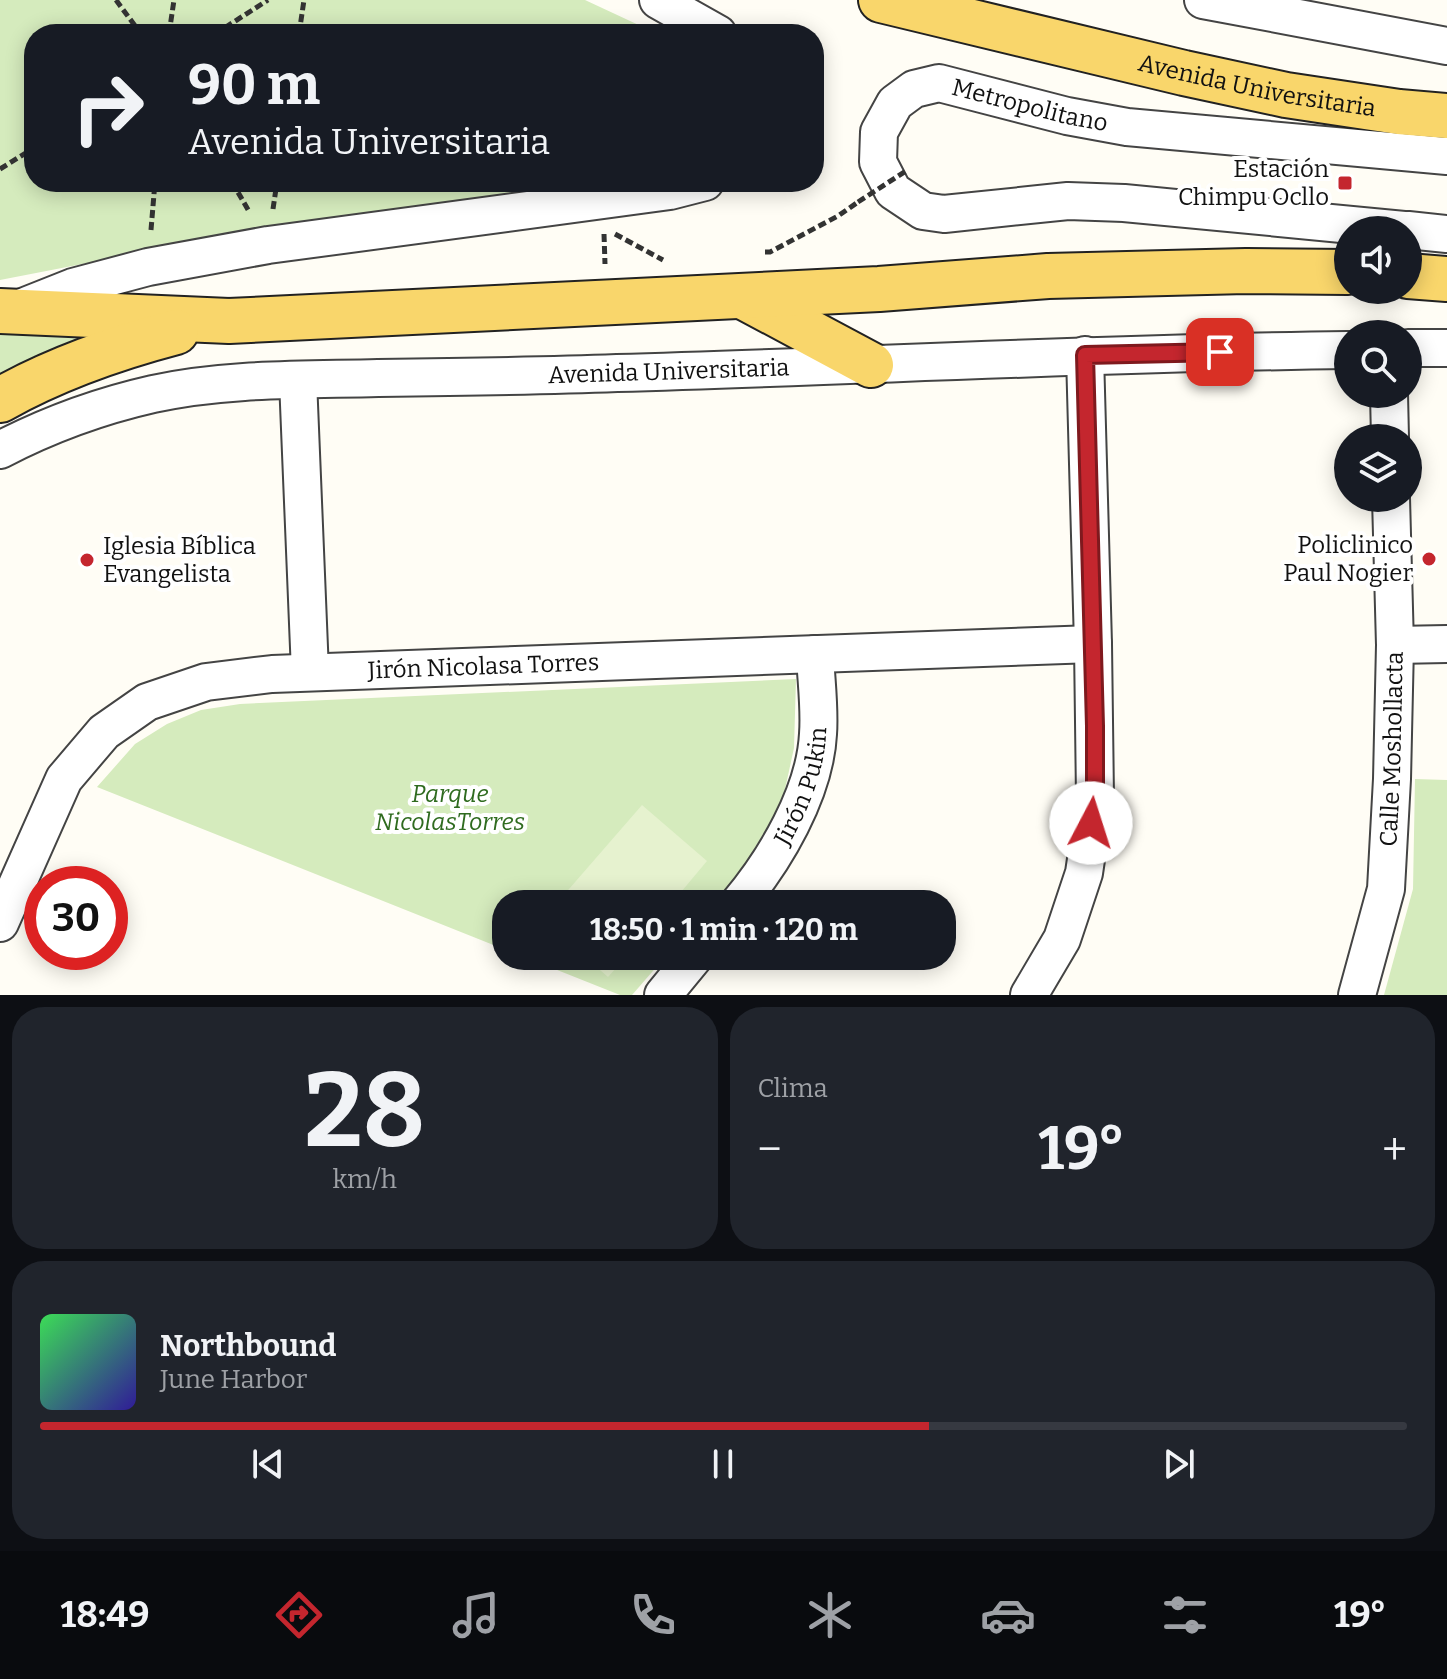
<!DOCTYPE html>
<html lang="es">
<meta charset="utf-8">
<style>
:root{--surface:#171b24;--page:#20242c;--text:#f1f3f6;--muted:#9ea1a6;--line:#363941;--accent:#c4262e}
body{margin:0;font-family:Bitter,serif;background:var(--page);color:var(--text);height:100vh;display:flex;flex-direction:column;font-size:30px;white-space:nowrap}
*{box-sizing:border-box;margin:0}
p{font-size:26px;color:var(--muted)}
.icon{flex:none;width:44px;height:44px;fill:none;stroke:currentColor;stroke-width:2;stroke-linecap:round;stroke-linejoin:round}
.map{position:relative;height:995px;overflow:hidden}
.side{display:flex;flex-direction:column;gap:12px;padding:12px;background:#0d0f14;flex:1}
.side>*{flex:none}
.top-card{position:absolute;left:24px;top:24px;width:800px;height:168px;border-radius:32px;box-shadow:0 4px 20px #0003;background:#171b24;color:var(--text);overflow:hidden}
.buttons{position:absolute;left:1334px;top:216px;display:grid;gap:16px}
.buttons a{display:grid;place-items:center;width:88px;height:88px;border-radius:50%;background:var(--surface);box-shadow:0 4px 20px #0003;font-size:40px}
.speed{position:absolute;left:24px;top:866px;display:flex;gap:16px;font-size:40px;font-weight:700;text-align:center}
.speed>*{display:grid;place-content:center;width:104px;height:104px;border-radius:50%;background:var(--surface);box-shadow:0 4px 20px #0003;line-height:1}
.speed .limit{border:12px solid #d22;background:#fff;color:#111}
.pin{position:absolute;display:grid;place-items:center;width:68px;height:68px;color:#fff;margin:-34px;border-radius:16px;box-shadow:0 4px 12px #0006}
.me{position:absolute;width:88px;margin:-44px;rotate:5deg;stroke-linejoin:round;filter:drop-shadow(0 0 6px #0008)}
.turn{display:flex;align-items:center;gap:28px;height:168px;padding:0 32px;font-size:36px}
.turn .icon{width:104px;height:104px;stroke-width:2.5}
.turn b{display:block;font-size:56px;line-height:68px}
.big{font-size:60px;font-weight:700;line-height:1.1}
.side .tile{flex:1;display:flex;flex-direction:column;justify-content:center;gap:12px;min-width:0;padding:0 28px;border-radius:32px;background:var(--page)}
.side .dial{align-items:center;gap:0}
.dial b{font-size:104px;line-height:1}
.song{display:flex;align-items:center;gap:24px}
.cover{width:96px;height:96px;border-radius:12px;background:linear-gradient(135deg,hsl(130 70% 55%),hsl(250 70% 35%))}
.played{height:8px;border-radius:4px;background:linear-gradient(90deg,var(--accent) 65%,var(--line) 65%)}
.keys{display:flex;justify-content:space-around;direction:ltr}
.heat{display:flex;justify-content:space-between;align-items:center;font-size:44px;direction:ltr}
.side .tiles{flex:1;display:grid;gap:12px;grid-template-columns:1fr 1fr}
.tile:last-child{grid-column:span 2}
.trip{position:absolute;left:492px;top:890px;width:464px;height:80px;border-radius:32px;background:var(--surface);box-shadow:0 4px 20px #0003;font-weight:700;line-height:80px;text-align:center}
.tab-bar{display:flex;height:128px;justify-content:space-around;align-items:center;background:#090b0e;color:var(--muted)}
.tab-bar .icon{width:56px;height:56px}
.tab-bar .active{color:var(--accent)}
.tab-bar b{font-size:36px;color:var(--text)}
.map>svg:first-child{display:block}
</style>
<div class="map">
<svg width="1447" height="995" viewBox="0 0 1447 995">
<rect width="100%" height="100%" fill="#fffdf5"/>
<g fill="#d5ebbd">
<path d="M0 0H585L658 34H34V182H594L313 222 211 239 0 280Z"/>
<path d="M0 334 112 340 0 382Z"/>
<path d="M796 679 794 748 782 803 738 876 713 904H506V950L97 787 135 744 167 724 201 710 240 704Z"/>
<path d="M1415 779 1447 780V995H1384L1413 889Z"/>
<path d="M522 956H666L632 995H620Z"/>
</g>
<g fill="#e6f2cf">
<path d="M642 805 707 861 671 904H556Z"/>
<path d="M584 956H627L608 977Z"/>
</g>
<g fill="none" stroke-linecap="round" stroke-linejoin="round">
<g stroke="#444" stroke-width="40">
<g id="minor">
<path d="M658 0 718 34"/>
<path d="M1203 0 1447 46"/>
<path id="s1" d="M1404 230 1124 203 1068 201 944 214 923 211 893 191 878 162 879 132 895 103 914 89 939 83 1067 116 1127 127 1447 156"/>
<path d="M1408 230 1447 234"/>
<path d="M15 310 73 287 148 267 268 245 670 191 705 182"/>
<path d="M1408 348H1447"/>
<path d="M298 380 310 672"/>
<path d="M1389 394 1390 438"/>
<path id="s2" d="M0 450C48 425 100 406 153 394 225 378 305 380 378 378 458 377 538 376 617 373 861 366 1104 353 1348 350"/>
<path d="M1395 645 1447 644"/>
<path id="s3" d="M738 904C775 860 815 793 818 734 820 708 816 680 815 654"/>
<path id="s4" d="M0 923 64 779 104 732 147 702 206 682 272 674 1093 644"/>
<path d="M663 995 695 956"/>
<path d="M1029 995 1062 939 1084 873 1095 798 1093 644 1085 355"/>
<path id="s5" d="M1357 995 1386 889 1392 779 1395 645 1391 498"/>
</g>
</g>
<g stroke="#222" stroke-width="48">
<g id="major">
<path id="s6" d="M881 0 1184 73 1286 95 1399 112 1447 116"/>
<path d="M1408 276 1447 279"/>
<path d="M744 297 871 365"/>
<path d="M0 311 229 321 879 289 1048 276 1246 271 1348 272"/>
<path d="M0 400C55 369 115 348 176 332"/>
</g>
</g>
<g stroke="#333" stroke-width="5" stroke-dasharray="8 4" stroke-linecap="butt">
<path d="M116 0 141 34"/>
<path d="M169 34 174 0"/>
<path d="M215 34 268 0"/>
<path d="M299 34 304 0"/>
<path d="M0 169 34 148"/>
<path d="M232 182 250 213"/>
<path d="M273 209 277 182"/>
<path d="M151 230 155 182"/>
<path d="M604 234 605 264"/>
<path d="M615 234 663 260"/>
<path d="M765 252H770L838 216 858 202"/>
</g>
<use href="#minor" stroke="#fff" stroke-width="36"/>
<use href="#major" stroke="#f9d66b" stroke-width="44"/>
<path stroke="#333" stroke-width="5" stroke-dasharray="8 4" stroke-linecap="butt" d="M858 202 906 171"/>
</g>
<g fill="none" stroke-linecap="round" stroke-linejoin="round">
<g stroke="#7f191e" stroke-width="20">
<path id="route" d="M1091 823 1095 798V726L1085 355 1220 352"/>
</g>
<use href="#route" stroke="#c4262e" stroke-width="14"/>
</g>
<g fill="#c4262e" stroke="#fff" stroke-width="3">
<rect x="1337" y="175" width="16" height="16" rx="4"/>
<circle cx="1429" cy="559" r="8"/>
<circle cx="87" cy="560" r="8"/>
</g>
<g text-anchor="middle" stroke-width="8" stroke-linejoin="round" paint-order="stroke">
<g font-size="24" fill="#111" stroke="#fff">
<text dy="8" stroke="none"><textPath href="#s6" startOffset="386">Avenida Universitaria</textPath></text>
<text dy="8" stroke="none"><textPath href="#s1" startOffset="758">Metropolitano</textPath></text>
<text dy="8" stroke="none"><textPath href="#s2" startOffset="680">Avenida Universitaria</textPath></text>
<text dy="8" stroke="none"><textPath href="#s4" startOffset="612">Jirón Nicolasa Torres</textPath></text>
<text dy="8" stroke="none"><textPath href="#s5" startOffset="250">Calle Moshollacta</textPath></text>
<text dy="8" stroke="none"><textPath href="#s3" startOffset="136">Jirón Pukin</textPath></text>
</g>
<g font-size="24" fill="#111" stroke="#fff" text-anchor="end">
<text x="1329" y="177">Estación<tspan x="1329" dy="28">Chimpu Ocllo</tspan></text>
<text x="1413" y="553">Policlinico<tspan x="1413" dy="28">Paul Nogier</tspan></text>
<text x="103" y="554" text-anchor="start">Iglesia Bíblica<tspan x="103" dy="28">Evangelista</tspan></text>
</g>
<g font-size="24" font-style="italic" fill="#2f6b1f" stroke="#fff">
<text x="450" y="802">Parque<tspan x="450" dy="28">NicolasTorres</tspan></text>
</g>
</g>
</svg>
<div class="buttons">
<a><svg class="icon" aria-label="sound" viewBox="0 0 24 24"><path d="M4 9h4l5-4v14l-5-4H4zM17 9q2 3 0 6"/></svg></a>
<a><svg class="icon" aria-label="search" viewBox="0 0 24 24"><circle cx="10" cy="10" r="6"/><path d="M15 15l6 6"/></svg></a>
<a><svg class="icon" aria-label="layers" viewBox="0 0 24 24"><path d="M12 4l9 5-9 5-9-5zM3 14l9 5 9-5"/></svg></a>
</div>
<div class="speed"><div class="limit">30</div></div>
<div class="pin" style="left:1220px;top:352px;background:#d93025"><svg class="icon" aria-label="arrive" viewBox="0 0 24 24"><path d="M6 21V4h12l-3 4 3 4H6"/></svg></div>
<svg class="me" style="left:1091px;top:823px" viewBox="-20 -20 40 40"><circle r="19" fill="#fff"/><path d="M0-13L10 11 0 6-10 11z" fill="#c4262e"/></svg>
<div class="trip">18:50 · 1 min · 120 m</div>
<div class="top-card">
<div class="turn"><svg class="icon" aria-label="right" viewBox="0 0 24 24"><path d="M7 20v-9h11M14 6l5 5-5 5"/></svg><div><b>90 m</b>Avenida Universitaria</div></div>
</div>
</div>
<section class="side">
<div class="tiles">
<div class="tile dial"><b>28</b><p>km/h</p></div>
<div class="tile"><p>Clima</p>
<div class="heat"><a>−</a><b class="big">19°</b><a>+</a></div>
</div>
<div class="tile">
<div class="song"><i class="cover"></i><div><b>Northbound</b><p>June Harbor</p></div></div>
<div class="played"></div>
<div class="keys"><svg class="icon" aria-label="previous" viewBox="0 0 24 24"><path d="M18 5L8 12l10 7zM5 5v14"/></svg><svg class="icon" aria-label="pause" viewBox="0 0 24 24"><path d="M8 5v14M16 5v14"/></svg><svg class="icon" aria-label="next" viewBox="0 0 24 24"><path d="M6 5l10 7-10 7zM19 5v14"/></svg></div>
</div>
</div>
</section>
<nav class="tab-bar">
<b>18:49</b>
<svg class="icon active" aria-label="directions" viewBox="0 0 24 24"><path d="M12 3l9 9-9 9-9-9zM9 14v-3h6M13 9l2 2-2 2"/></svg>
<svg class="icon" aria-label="music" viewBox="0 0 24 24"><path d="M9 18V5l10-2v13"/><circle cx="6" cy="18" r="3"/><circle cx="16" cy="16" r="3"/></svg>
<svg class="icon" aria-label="phone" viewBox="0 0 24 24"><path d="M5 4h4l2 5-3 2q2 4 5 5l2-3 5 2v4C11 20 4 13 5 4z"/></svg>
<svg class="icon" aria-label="climate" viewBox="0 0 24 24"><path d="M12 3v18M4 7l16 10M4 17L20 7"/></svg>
<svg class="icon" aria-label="car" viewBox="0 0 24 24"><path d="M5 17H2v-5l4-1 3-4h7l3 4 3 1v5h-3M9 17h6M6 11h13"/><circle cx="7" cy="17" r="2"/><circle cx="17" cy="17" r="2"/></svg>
<svg class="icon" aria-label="filters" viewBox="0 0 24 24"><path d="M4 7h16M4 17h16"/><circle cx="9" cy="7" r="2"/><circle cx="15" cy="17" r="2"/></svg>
<b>19°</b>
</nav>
